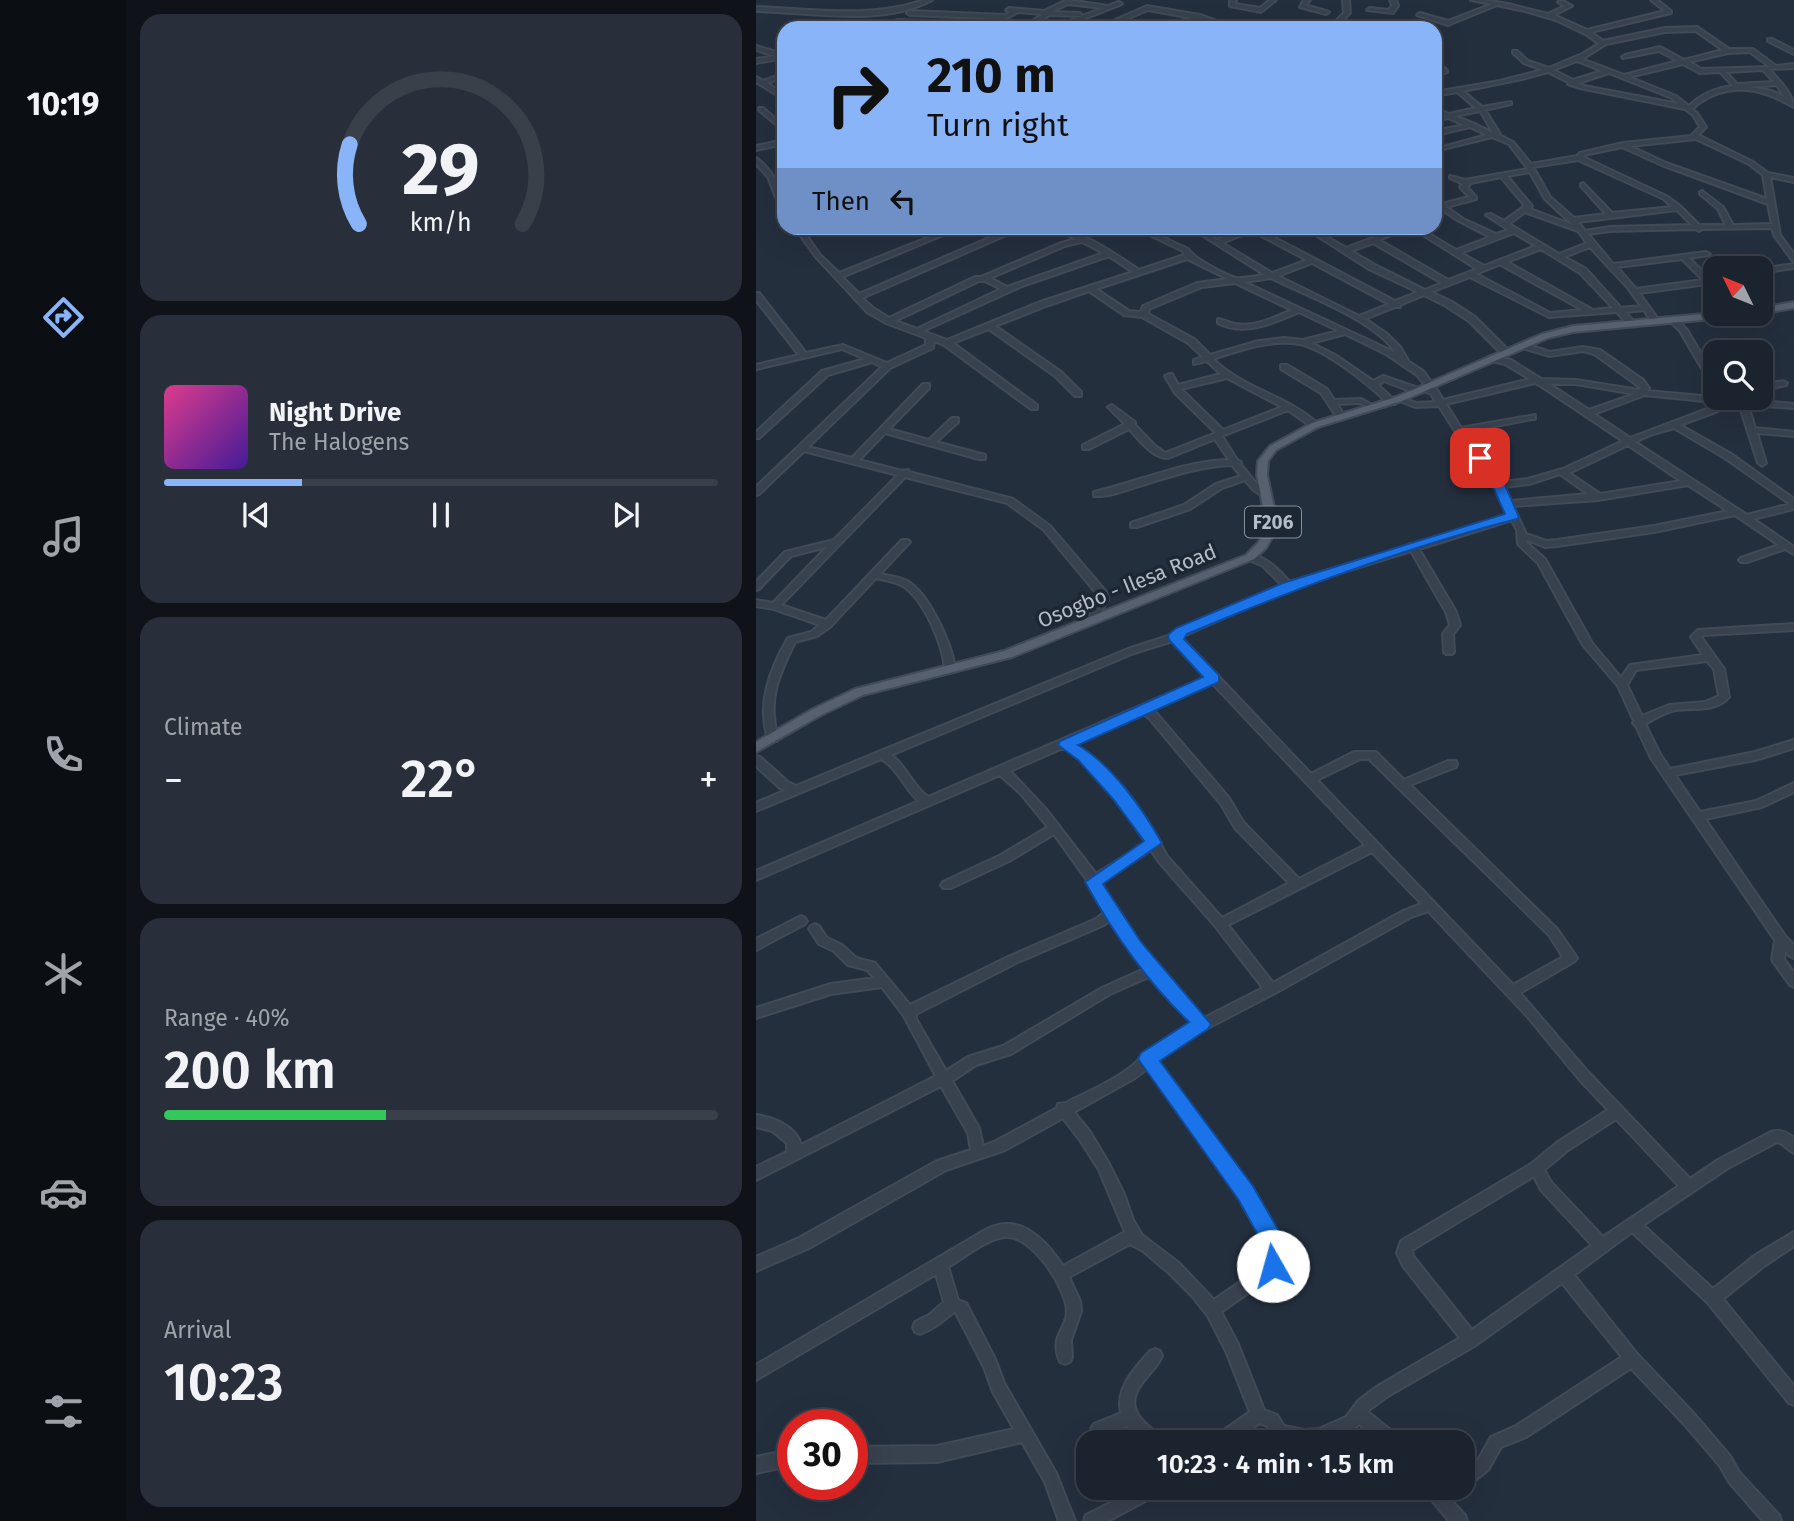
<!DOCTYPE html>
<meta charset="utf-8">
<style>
:root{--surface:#1b232e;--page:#282f3a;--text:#f1f3f6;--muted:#a0a4aa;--line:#39404a;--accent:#8ab4f8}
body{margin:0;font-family:"Fira Sans",sans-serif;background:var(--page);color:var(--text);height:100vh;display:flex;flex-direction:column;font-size:26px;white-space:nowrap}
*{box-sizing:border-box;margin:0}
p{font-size:23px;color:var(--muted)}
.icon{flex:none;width:38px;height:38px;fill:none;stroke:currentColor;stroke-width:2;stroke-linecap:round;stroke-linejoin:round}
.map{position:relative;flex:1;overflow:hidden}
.panel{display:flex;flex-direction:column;gap:14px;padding:14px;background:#0f1319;width:630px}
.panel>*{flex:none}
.top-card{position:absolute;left:21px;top:21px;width:665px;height:214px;border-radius:21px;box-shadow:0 7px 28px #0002,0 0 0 2px var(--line);background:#8ab4f8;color:#111;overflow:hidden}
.needle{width:46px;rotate:313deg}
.buttons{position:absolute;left:947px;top:256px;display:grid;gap:14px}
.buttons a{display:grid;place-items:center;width:70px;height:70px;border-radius:14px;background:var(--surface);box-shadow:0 7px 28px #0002,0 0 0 2px var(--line);font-size:35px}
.speed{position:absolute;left:21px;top:1409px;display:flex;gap:14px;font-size:35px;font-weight:700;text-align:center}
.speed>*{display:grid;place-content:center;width:91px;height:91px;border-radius:50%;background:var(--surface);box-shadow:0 7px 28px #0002,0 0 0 2px var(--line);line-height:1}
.speed .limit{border:10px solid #d22;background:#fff;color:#111}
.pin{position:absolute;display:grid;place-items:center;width:60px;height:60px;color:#fff;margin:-30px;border-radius:14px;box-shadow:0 4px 10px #0006}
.me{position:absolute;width:77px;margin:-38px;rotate:353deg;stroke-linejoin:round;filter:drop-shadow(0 0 5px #0008)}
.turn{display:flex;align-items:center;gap:24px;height:147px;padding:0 35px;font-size:32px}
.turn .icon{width:91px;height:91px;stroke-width:2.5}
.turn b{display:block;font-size:49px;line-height:60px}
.then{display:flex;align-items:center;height:66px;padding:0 35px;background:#0003;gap:14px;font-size:26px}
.big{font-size:52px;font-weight:600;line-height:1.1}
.panel .tile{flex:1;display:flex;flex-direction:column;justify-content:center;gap:10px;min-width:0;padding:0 24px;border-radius:21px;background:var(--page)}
.panel .dial{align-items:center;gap:0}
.dial svg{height:182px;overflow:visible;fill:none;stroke:var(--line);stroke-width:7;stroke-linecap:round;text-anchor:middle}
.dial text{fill:var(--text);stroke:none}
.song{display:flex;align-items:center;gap:21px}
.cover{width:84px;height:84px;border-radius:10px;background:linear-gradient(135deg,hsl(330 70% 55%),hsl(260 70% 35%))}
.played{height:7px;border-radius:4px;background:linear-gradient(90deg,var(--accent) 25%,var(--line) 25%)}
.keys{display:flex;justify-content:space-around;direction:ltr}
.heat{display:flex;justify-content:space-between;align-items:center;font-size:38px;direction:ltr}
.charge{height:10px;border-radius:5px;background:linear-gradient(90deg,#34c759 40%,var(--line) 0)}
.trip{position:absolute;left:320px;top:1430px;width:399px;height:70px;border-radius:21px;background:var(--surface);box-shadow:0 7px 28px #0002,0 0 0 2px var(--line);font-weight:600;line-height:70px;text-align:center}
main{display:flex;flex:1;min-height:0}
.menu{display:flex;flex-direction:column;width:126px;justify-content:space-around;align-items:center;background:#0b0e12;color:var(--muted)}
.menu .icon{width:49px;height:49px}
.menu .current{color:var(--accent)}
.menu b{font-size:32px;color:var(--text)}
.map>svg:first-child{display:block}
</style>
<main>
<nav class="menu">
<b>10:19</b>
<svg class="icon current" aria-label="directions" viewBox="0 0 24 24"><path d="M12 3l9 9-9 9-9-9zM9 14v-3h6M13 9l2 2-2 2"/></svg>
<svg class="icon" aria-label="music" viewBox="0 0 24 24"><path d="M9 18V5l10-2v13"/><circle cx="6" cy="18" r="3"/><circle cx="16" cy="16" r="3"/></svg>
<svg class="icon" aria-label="phone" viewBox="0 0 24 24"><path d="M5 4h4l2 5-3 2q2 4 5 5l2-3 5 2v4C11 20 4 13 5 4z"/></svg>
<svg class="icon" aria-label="climate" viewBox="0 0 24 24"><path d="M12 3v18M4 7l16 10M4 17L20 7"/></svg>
<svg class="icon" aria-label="car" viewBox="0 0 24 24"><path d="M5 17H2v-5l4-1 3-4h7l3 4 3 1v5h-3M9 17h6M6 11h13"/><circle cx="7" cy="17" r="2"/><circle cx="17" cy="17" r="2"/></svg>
<svg class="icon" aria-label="filters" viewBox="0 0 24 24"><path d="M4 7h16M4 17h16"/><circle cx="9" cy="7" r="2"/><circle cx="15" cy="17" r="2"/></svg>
</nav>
<section class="panel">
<div class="tile dial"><svg viewBox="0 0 100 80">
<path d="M14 69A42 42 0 1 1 86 69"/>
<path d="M14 69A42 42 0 0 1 10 34" stroke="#8ab4f8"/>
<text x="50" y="56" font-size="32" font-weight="700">29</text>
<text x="50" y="72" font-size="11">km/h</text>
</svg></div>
<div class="tile">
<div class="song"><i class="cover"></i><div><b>Night Drive</b><p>The Halogens</p></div></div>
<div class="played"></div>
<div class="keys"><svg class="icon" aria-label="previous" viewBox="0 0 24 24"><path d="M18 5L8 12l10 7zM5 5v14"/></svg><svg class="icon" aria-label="pause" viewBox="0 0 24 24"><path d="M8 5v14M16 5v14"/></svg><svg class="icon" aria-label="next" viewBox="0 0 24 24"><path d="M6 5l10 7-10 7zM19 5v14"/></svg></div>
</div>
<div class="tile"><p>Climate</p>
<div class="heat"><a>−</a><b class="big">22°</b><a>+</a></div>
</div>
<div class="tile"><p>Range · 40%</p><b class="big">200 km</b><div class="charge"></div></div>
<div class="tile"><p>Arrival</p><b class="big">10:23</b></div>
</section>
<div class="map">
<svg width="1038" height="1521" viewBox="0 0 1038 1521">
<rect width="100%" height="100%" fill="#242f3e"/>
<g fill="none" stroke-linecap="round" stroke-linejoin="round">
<g stroke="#414a57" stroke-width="4">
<g id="minor">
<path d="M168 0H176C126 27 54 12 0 11V7C56 9 114 19 168 0Z"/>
<path d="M311 0 352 6 363 2 366 4 305 28 141 24 138 22 141 20 272 24 287 14 262 12 249 19 154 15 151 13 154 11 248 15 255 12 250 10 253 8 288 11ZM312 4 347 8 302 25H279L293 15 326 16 324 13 295 12Z"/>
<path d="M474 0H480L479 4 504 8 514 0H520L505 12 474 6Z"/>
<path d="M548 0H554L549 5 573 12 570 14 544 7Z"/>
<path d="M587 0H593L594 13 579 28H573L588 13Z"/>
<path d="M634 0H640L642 6 637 13 611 10 614 8 633 10 636 6Z"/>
<path d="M715 0H728L752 4 792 14 809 6 802 2 807 1 816 6 798 15 831 30 909 11 895 0H901L915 11V13L835 32 847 41 909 28 941 27 973 49H997L1020 66 1038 64V68L1013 69C1023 80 1036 93 1038 107 1030 103 1022 98 1013 95 986 85 957 89 936 109L941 113 950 127 942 135 997 162 1012 173 1038 178V182L1014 177 1024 235 1038 254V261L1036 260 1018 235 1016 228 946 229 943 231 940 229 854 231 832 234 857 264 950 252 954 254 952 255 933 258 954 279H959V283L883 293 904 322 897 324 888 310 869 312 880 324 876 326H873L861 312 793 317 714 277 675 292 696 302 719 317 752 350V354H746L713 321 690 306 668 295 644 305V307H639L609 319 631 334 644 347 653 362 667 371 678 386 676 388 681 390 687 400 774 379 749 364 732 360 731 358 735 356 755 360 785 379 820 380 883 390 885 388 838 354 827 351 794 356 763 347 762 345 766 343 794 352 827 347 844 350 887 380 893 388 891 391 957 397 959 395V397L986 399 989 397H995V400L1038 404V408L992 405 999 428 1038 432V436L1001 433 1010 463 1006 466 1002 463 983 404 966 403 967 405 962 411 924 425 975 454 1038 499V509L997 519 1038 547V554L1029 549 991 562H985L983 560 985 558 1023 545 979 515 898 532 801 546 789 547 771 540V543L789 559 836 643 865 678 874 665 947 655 935 637 942 630 1038 624V630L948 635 945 637 968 669 973 697C959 713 939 707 920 710 909 712 899 718 889 724L904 754 914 769 999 752 1038 740V748L999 760 919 775 944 812 1000 801 1038 783V792L1006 807 949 819 1029 936 1038 945V958L1034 956 1029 951 1028 959 1038 973V987L1034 985 1016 960 1019 940 895 758 880 726 877 723 878 721 862 686 827 645 782 563 762 544 761 530 756 520 663 549 700 612 704 625 697 634 698 652 696 654H690L688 652 687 634 694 625 690 612 655 551 535 588 425 637 555 774 598 752H620L648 780 692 761H700L701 764 700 767 654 785 801 929 821 958 819 961 764 993 831 1071 934 1179 962 1160 1015 1132C1024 1129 1031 1132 1038 1138V1153C1031 1150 1028 1143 1021 1142L972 1168 887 1225 957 1289 998 1256 1038 1232V1246L1008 1266 967 1299 1038 1386V1405L1033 1403 952 1303 876 1232 818 1275 881 1354 939 1415 974 1456 983 1472 1023 1515 1025 1521H1007L973 1482 964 1466 929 1425 875 1368 770 1437 745 1447 732 1470 712 1486 707 1489 704 1493 695 1500 709 1515 711 1521H693L670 1493 667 1488H707V1471L722 1460 735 1437 760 1426 866 1357 806 1283 720 1345 632 1396 613 1410 612 1412 643 1437 646 1442H626L603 1424 600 1427 568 1442H533L518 1437 511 1426 504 1423 476 1442H455L458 1437 494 1412 470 1351 452 1316 437 1297 413 1273 387 1251 374 1244 313 1277 324 1301 325 1311 315 1340 316 1357 314 1362 309 1364 304 1362C293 1335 311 1330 311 1311 310 1287 275 1234 249 1237 232 1238 207 1258 192 1267L202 1300 210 1303 239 1359 248 1383 300 1473 319 1521H303L289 1482 266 1442 181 1462 96 1463V1447L181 1446 258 1429 237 1392 228 1367 200 1313 198 1312C187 1321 177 1329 164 1334L159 1332 157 1327 159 1322 173 1315 188 1302 180 1274 0 1380V1365L219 1236C228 1230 239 1224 250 1224 275 1223 295 1248 307 1266L369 1232 343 1170 324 1140 307 1118 249 1150 190 1170 53 1248 0 1271V1257L43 1238 181 1161 215 1150 212 1133 185 1086 0 1180V1167L31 1152V1143L16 1131 0 1127V1115C17 1117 41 1127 45 1145L180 1076 148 1016 126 987 75 994 0 1018V1008L75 984 119 978 111 970 92 965 78 951 63 944 53 929 55 926 59 924 63 926 71 938 86 945 100 958 119 963 154 1005 252 957 340 919 351 910 336 886 333 885 331 880 298 834 253 861 195 888H187L185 885 187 882 245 855 292 827 265 794 244 775 0 880V871L163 801C148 789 143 769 125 759L0 811V803L30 790 24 788 0 766V756L4 757 32 782 40 786 372 649 409 637 526 585 507 566 491 559 489 557 491 555C509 554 522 570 534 582L653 546 654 544H660L753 515 735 479 704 439 683 406 659 407 639 399 643 397 660 403 680 402 675 394 666 390V386H670L661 375 630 354 589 334 555 343 579 355 617 381 627 376 665 389V393H659L628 381 622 385 640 402 639 404H633C613 385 570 349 543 344 514 339 484 350 457 359 487 389 533 396 563 425L559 427H556L532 410 466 436 481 460 485 462 484 464 486 466 500 483 513 492V496C503 497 495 488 489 480L466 488 434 509 381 527H375V523L428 505 460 484 485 476 476 465C445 466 416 476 386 485 371 490 353 497 338 496V492C382 482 427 461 473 460L459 439 412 458C396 458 384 440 373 429L333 449H327V445L369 424 352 407 356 405 379 422V425L399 446 409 453 460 433 419 393 409 376 413 374H416L422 385 465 374 451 361 438 364V360L447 357 432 343 386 317 368 315 333 291 290 306 239 326 305 372 325 392V396H319L299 376 233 329 197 343 281 405V409H275L188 345 178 341 177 348 134 368 52 447 96 458 167 384H173V388L133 429 173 440 196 418H202V422L180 442 229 455V459H223L129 433 103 460 146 471 152 470 153 472 257 499 294 526 351 593 352 600 337 624 334 625 329 622 342 600 341 594 288 530 251 503 149 477 25 605 70 620 146 540H152L154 542 152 544 124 574C133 576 143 577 151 581 173 593 196 645 199 669L194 672 189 669C187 645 168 599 147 586 139 581 128 580 120 578L75 626 61 636 39 642C22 677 11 700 22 738L21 741H13C0 705 14 669 32 638L55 632 64 625 18 609 0 606V600L17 603 71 547 35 556 3 589 0 590V582L29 552 78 540 142 475 48 451 3 494 0 495V487L126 367 116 362 72 375 3 438H0V432L66 371 109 359 86 349 0 369V365L43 355 0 300V293H3L50 353 87 345 131 363 170 345V338L130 323 111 312 60 257 39 228H45L64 255 83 273 196 228H204L86 277 103 294 242 234 239 228H245L249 235 248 236 106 298 117 308 133 318 219 277H225L305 243 320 239 298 229 297 228C323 228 362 256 383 270L428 255 427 251 379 228H387L432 249C437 258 469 275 480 278 488 279 500 276 509 275L435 228H442L461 240 492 228H500L639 301 662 292 613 269 549 228H556L590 248 644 228H652L651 229 623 240 692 280 721 269 656 228H663L700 250 734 237 703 221 679 205V200L686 204 713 197 704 187 707 184 694 178V176L709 180 772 169 753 144 736 137 683 150V148L731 135 714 127 679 135V131L708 125 692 118 679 121V117L687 116 679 112V108L693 114 720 108 701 92 679 96V92L744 81 787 70 768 63 757 53V51H761L772 61 793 68 826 54 843 44 831 35 800 20 769 11 741 5 692 25 661 15 664 13 692 21 736 4ZM940 31 967 50 928 60 904 47 869 55 866 57 867 58 903 51 922 61 868 75 826 59 850 44 909 32ZM994 52 1014 67 945 69 933 62 972 53ZM821 61 846 71 817 80 797 70ZM927 64 944 73 964 72 977 86C959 88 946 94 933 106L920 96 873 77ZM1007 70 1018 82 981 84 970 72ZM792 72 812 82V84L824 88 929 109 937 115 944 127 935 136 867 143 824 153 821 156 775 164 757 142 743 135 744 134 729 110 755 104V102L726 107 707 91 766 79ZM853 73 916 98 923 104 828 86 822 83ZM1021 85 1028 97 1016 91 994 87ZM724 111 725 112 737 133 719 124 699 116ZM940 139 993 164 1007 175 1011 199 910 163 874 146ZM866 147 906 165 1012 204 1016 224 977 225 967 207 946 191 944 192V194L962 209 970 225H943L924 206 912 197 827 157 828 155ZM822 160 908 199 916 207 856 213 827 183 825 184V186L850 214 818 218 794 197 777 167ZM774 172 789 199 817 225 774 209 776 206 751 176ZM745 177 769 206 748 221 735 214 730 215 753 230 740 234 707 219 690 207 720 199V197L711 187 715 183ZM921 210 936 225 854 227 829 231 822 222ZM769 212 822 231 831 243 803 254 753 224ZM496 231 551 260 516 273 466 243ZM758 233 780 246 728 266 705 253ZM326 242 348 253 251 287 234 278 309 246ZM617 243 686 283 669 290 619 265 595 251ZM834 247 872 288 885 306 865 308 830 269 808 257ZM785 249 824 273 857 308 837 310 751 262ZM353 256 377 272 284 302 191 340 167 331 266 286ZM431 259 472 279 441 283 387 306 385 312 373 311 340 289ZM926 259 947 280 880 289 861 267ZM556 263 633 304 603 316 522 276ZM745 264V265L827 310 794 313 720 274ZM515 278C551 296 619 320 640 353L488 282ZM223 281H229L245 289 161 329 139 321ZM479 283 536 310C519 317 498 328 479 324 473 323 469 320 462 319V323C488 337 518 323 543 312L583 331 547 340 528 338 503 341 454 355 438 339 392 314 393 309 446 287ZM471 378 526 407 467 430 425 389ZM779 383 785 386 867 441 807 469 772 479 745 482 708 432 776 419H779V415L705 428 690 404ZM793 384H820L879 394 833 410ZM889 395 958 402 959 405 956 407 874 438 838 414ZM918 428 969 458 1034 504 991 515 879 442 894 435ZM872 445 925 481 844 494 813 473ZM804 474 832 494 755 501 748 487 773 484ZM932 485 972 511 898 526 801 540 790 541 770 534 757 506 842 500ZM417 641 451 677 172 797C156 786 151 766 135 755L378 653ZM951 661 958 669 963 696 949 702 913 705 886 716 871 685 880 670ZM456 683 609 845 543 879 487 822 473 798 401 714 394 709ZM386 713 393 718 465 804 479 828 533 883 466 918 411 856 402 840 399 839C380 812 346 757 316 744ZM307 748C338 762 370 814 390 843L340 874 289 808 254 771ZM604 759H613L793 935 807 957 757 985 561 780ZM395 850 403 862 460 927 507 988 448 1018 415 983 382 944 345 882ZM616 852 666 904 647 911 517 983 472 925ZM672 911 772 1017 823 1079 852 1110 802 1142 775 1164 645 1241 641 1253 647 1266 704 1338 622 1386 603 1400 590 1417 563 1429 548 1430 528 1426 521 1415 508 1410 482 1344 465 1312 523 1271 530 1252 494 1188 400 1061 421 1044 519 993 655 917ZM356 919 370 945 388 969 346 988 247 1046 212 1057 190 1071 160 1019V1014L260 963 348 925ZM395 976 438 1024 413 1036 391 1054 387 1055C374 1074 331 1092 310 1103L302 1104 301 1108 240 1141 227 1146 223 1128 196 1081 220 1065 255 1054 354 994ZM391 1069 484 1196 516 1253 513 1262 458 1300 423 1263 386 1235 377 1220 368 1194 352 1162 334 1132 318 1112 379 1078ZM860 1119 923 1186 847 1237 795 1182 788 1170 812 1150ZM778 1176 785 1190 836 1245 716 1330 657 1256 656 1250Z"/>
<path d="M391 6 444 15 480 28C467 28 453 18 441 19 428 21 416 28 402 28L436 18 392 10 363 22 401 28 357 25 349 28H341Z"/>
<path d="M129 26 133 27 134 28H126Z"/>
<path d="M1012 39H1016L1038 50V54L1012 41Z"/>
<path d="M0 46 28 54V58L0 63V59L19 56 0 50Z"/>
<path d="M679 60 691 70V72L679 77V73L685 71 679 65Z"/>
<path d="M28 73V77L11 83 28 94V99L0 82V77L7 81Z"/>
<path d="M3 108H7L28 126V131L3 110Z"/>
<path d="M28 140V144L0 150V146Z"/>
<path d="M0 158C17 170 28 191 28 212L25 210 12 177 0 164Z"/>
<path d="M1038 264V268L1004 273V269Z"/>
<path d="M914 318H920L931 330 959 377V386L955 384 924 331 913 320Z"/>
<path d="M525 365H531L571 389 578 400 605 399 620 407 616 409 604 403 581 404 589 417 585 419H582L565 393 525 369Z"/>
<path d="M1027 381 1031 383 1030 385 1004 391V386Z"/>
<path d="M512 501 515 502 516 504 504 521H498C497 515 506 504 512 501Z"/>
<path d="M45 916 49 918 51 921 49 924 0 950V939Z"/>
<path d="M399 1349 404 1351 406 1356C399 1374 369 1390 381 1413 387 1425 400 1429 406 1442H388L371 1426 343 1437 338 1434 335 1429 338 1424 365 1413C359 1388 379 1368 394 1351Z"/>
<path d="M37 1449V1465L0 1473V1457Z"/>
<path d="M384 1488H407L404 1493 352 1521H328L330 1515Z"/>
</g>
</g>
<g stroke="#414a57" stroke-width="4">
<g id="major">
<path d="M1038 302V308L1004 314 1003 313H1004V308Z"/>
<path d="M959 313H993L989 316 817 332 792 338 646 401 562 427 520 450 512 461 511 475 519 512 520 523 518 534 510 548 498 559 256 657 107 695 65 715 0 752V742L57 709 99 689 248 651 490 555 502 543 508 534 510 523 501 475 502 461 514 446 556 423 640 397 786 334 817 326Z"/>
</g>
</g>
<use href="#minor" fill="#38414e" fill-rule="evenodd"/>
<use href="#major" fill="#56606e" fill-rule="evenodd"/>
</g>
<path fill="#1a73e8" stroke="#114b97" stroke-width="2" d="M719 456H728L746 478 763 517 761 519C648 548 538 589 431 634L428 639 463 675V682L322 745C356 765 387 809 406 843L347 884 385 942 455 1024 452 1029 404 1061 497 1186 531 1245 534 1252 525 1273 517 1276 510 1273 507 1266 512 1253 482 1199 382 1059 385 1053 433 1022C391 982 357 933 329 882L388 841 357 799 322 760 302 745 304 741 447 677 413 640 412 635 420 628 527 583 749 514 733 478 718 458Z"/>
<g text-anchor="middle" stroke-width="7" stroke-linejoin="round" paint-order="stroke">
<rect fill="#1d2633" stroke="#878f9c" stroke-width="2" x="489" y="506.5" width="56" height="31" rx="5"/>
<g font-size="19" font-weight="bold" fill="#b4bcc9">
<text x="517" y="529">F206</text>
</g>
<g font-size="21" fill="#b4bcc9" stroke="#1d2633">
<text transform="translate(371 586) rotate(-22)" y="7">Osogbo - Ilesa Road</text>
</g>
</g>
</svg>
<div class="buttons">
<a><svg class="needle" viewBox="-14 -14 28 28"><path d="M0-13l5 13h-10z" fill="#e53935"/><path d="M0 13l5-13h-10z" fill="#a0a4aa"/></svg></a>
<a><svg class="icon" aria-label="search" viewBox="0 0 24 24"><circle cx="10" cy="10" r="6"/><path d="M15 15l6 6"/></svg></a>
</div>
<div class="speed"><div class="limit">30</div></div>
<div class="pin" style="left:724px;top:458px;background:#d93025"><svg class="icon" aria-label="arrive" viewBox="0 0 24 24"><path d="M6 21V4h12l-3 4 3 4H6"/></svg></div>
<svg class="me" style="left:517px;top:1266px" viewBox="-20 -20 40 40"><circle r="19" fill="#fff"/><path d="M0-13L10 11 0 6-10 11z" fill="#1a73e8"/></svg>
<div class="trip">10:23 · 4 min · 1.5 km</div>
<div class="top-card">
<div class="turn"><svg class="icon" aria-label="right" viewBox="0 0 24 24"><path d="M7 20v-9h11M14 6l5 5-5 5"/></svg><div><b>210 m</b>Turn right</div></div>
<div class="then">Then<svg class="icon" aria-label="left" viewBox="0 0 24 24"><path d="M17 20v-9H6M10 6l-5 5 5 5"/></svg></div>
</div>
</div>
</main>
